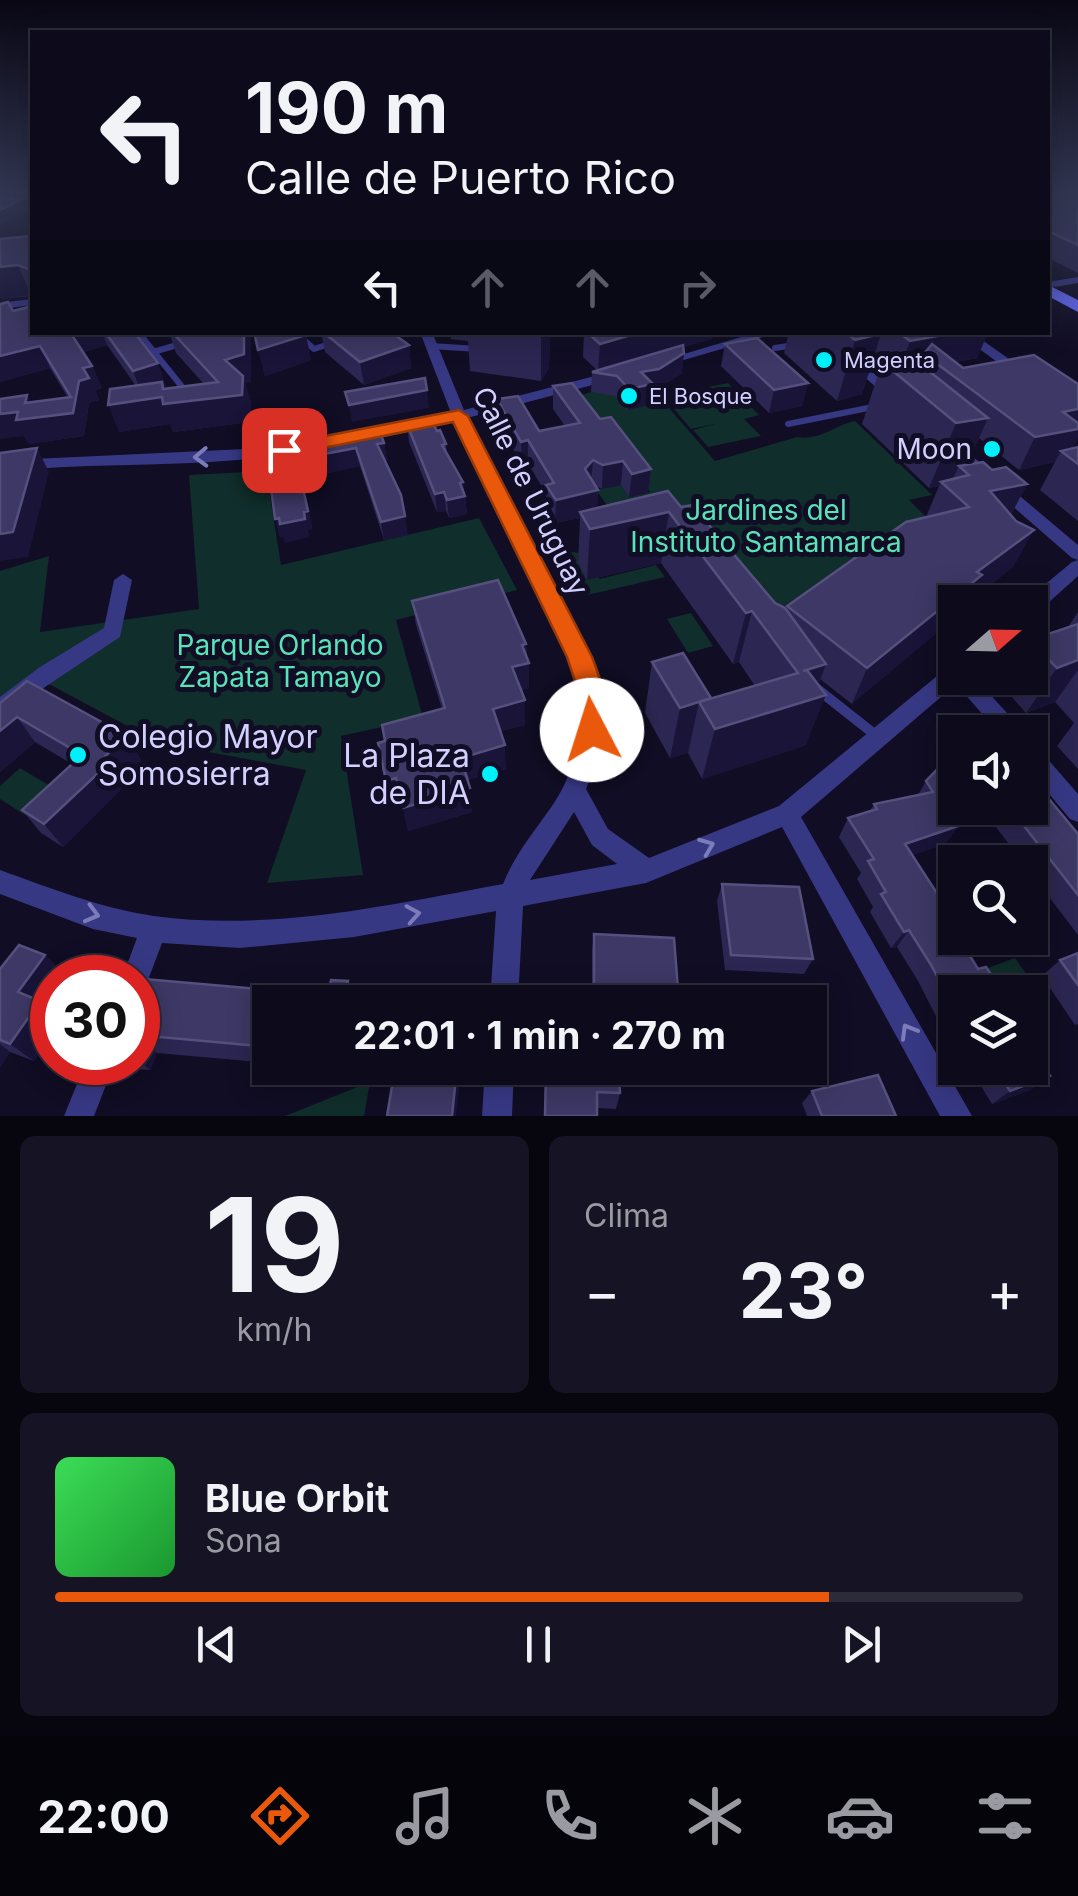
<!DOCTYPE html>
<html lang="es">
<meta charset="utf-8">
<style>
:root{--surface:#0c0a1b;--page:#151324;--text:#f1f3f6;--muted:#9a9aa3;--line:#2c2b3a;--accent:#ea580c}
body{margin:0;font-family:Inter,sans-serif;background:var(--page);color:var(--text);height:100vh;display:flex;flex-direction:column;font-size:38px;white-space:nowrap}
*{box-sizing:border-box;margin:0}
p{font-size:32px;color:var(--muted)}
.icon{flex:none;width:55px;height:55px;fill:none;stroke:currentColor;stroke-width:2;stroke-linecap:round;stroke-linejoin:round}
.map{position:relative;height:1116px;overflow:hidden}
.details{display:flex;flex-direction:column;gap:20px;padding:20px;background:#07060f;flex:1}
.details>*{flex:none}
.banner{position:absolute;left:30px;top:30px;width:1020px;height:305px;border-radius:0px;box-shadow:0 5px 25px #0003,0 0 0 2px var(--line);background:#0c0a1b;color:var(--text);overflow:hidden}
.needle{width:65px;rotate:70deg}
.controls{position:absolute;left:938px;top:585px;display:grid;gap:20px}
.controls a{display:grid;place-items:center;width:110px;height:110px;border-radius:0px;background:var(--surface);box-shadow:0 5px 25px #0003,0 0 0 2px var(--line);font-size:50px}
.speed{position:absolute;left:30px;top:955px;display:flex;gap:20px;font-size:50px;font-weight:700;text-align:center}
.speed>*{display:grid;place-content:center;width:130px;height:130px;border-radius:50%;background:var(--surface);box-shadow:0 5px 25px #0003,0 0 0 2px var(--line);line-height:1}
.speed .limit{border:15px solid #d22;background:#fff;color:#111}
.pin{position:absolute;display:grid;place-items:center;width:85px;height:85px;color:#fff;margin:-42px;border-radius:20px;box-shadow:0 5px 15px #0006}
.me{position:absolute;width:110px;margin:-55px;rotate:355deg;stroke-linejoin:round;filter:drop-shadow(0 0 8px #0008)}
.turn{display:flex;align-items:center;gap:35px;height:210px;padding:0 50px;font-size:45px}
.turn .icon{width:130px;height:130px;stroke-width:2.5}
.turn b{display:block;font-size:70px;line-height:85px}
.lanes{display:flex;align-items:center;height:95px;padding:0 50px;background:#0003;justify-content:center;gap:50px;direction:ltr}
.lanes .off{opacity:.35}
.big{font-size:75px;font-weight:700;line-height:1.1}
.details .tile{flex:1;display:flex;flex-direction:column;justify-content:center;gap:15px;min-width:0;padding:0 35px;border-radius:15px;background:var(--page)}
.details .dial{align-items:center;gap:0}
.dial b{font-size:130px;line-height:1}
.song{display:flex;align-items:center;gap:30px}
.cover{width:120px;height:120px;border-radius:15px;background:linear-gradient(135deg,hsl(130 70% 55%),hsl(130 70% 35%))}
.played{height:10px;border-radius:5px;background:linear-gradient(90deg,var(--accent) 80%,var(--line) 80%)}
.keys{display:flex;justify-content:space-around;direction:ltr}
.heat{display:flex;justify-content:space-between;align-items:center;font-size:55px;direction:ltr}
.details .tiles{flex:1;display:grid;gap:20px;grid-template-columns:1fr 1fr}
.tile:last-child{grid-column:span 2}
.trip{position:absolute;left:252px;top:985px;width:575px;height:100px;border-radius:0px;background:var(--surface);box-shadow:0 5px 25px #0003,0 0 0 2px var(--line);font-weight:700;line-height:100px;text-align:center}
.tab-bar{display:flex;height:160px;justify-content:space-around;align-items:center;background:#05040b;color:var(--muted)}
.tab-bar .icon{width:70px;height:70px}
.tab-bar .selected{color:var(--accent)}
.tab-bar b{font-size:45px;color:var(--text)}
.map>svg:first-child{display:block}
</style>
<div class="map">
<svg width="1078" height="1116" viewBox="0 0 1078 1116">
<rect width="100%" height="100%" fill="#100d24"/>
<g fill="#102e2b">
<path d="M646 376 659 389 655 392 715 461 797 437C820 441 835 425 855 421L932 495 909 500 942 533 867 549 777 611 612 512 596 490 621 485 630 497 650 492 581 395Z"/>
<path d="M728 383 759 415 744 419 761 436 708 447 693 430 715 424 691 429 663 396Z"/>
<path d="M266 471 281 565 479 518 517 590 396 620 423 718 341 736 363 875 267 883 306 770 159 743 49 684 0 719V571L49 556 40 632 199 609 189 475Z"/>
<path d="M571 552 581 553 600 579 656 565 665 577 583 596 562 559Z"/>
<path d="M691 613 713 646 688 653 667 619Z"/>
<path d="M20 768 62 793 33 820 0 799V786Z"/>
<path d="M1015 958 1042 996 1030 1001V992H1004L988 968Z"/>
<path d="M370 1082 364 1116H285Z"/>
</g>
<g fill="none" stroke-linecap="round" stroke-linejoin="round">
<path stroke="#373884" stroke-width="5" d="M27 303 32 302"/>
<g stroke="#373884" stroke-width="6">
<path d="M0 306 32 302"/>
<path d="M138 332 183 388"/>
<path d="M295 332 314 349 335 342"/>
<path d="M431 346 478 349"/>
<path d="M775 348 795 345"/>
<path d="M153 352 184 343"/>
<path d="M788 424 878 406"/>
</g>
<path stroke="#373884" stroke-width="10" d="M816 688 878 737"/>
<g fill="#373884" fill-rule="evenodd">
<path d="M0 194H23L0 200Z"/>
<path d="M1078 277V283L1048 288V282Z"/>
<path d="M420 332H432L464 410 614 371 621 375 619 378 467 418 590 657C604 703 604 745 586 789L608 829 649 858 779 806 948 667 955 665V678H975L1019 726 1022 732H998L956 684 801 817 972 1116H940L782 827 646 883 523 906 518 1002H490L496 911 354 937 240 948 162 943 145 988 138 991V978H122L137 938 93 929 0 894V870C50 888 100 908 154 916 271 932 389 905 503 884 515 854 534 832 552 806 583 761 585 708 570 657L455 421C383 438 310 454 237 460 158 467 79 463 0 472V462L33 459 265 448 353 434 451 413ZM574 812 592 845 617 864 530 880Z"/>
<path d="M758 332H780L663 366 657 362Z"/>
<path d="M814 332H828L897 391V397H887Z"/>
<path d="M956 332H971L1030 374 1023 378 1018 377Z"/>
<path d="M953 443 958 444 1078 545V560L1072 558 948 450 946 447Z"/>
<path d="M1078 560V576L1037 613 1030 615V602H1024L1072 562Z"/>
<path d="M123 574 132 580 120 637 0 717V697L40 667 104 628 114 580Z"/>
<path d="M1030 746 1038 748 1078 794V822L1070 819 1030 771Z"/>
<path d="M86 1062H115L94 1116H64Z"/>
<path d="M485 1068H514L512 1116H482Z"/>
</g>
<path fill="#676dff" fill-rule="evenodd" d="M1048 285 1078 300V312L1048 296Z"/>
</g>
<g fill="#2c2652">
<path d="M1048 194H1078V273L1048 258Z"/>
<path d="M32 236V296L0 299V239Z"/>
<path d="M0 304 13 311 32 332H134L166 386 164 387V389L204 384 176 353 169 332H303L311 360 265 376 255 337H251V381L245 383 251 403 250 422 173 432 170 424 119 432 136 386 107 345 83 352 92 366 102 388 95 390 99 400 89 403 84 436 29 444 24 436 27 395 31 403 68 398 50 368 0 382Z"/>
<path d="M321 332H391L409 345 411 368 364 385 325 352Z"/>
<path d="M450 332H550L549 368 541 381 470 371 468 341 451 339Z"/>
<path d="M584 332H713L712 339 683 347 682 373 657 389 652 390 650 405 628 410 615 396 591 392 592 372 597 370 583 357Z"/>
<path d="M789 332H988L977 358 956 362 1073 448 1078 447V521L1040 490 1055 462 1019 470 979 438 967 464 992 470 1027 484 1011 515 1014 566 968 602H955L852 704 820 679 806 745 702 779 688 753 670 758 645 713 652 662 711 699 755 686 739 662 733 664 661 563 587 580 578 563 580 518 555 523 546 508V493L528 464 522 465 498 422 497 399 539 431 565 426 553 409V386L572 383 648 493 629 497 621 485 602 489 596 486 598 490 597 508 681 507 775 603 786 610 787 606 926 517 939 486 929 488 862 424 882 362H885L875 354 862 394 837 401 784 353Z"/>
<path d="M725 344 808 383 802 406 769 413 721 366Z"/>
<path d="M407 424 437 431 446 444 447 453 463 482 467 514 449 518 446 511 437 512 409 442Z"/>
<path d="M320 440 384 443 387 461H385L408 535 384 540 360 466 328 473Z"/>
<path d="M412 601 526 644 529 688 521 690 525 700V725L501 731 506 769 467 780 472 812 408 831 402 801 392 804 385 741 442 709 416 625Z"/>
<path d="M1078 612V769L1057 746 1074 723 1055 702 1026 713 1001 685 1005 678H1030V639L1068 627Z"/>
<path d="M0 703 127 736 141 760 120 780 124 786 63 847 41 833 22 810 72 764 35 742 0 772Z"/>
<path d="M926 781 958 826 945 844 913 855 955 992V1053L918 981 897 947 891 948 870 912 873 907 857 879 861 873 839 837 848 818 870 811 874 804 918 795Z"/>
<path d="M981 808H1030L1078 834V935L1030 872V862H1023Z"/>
<path d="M722 884 813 959 804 974 725 970 717 901Z"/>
<path d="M594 934 679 1002H592V950Z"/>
<path d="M1078 953V1024L1075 1025 1042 976 1060 960Z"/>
<path d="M0 969 66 975 45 1006 52 1012V1034L34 1061 10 1052 0 1067Z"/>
<path d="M328 995 357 1001 270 1002V1063L157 1053 150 1070 134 1069 127 1062H138V996Z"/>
<path d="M1035 1054 1050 1076 1030 1090 992 1104 970 1068H1030Z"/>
<path d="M546 1068 620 1093 616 1109 597 1108Z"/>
<path d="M812 1091 896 1116H807L802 1103Z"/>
</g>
<g fill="#191438">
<path d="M22 199 27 211 0 225V210Z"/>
<path d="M18 265 31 295 0 299V267Z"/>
<path d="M70 332H102L107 345 78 353Z"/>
<path d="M244 332H255L256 337H251V381L245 383 251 403 250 422 173 432 170 424 119 432 108 405 163 387 142 394 133 371 158 363 166 386 164 387 170 403 233 387 225 360Z"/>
<path d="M543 332H550L549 368 541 381V335Z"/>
<path d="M641 332H713L712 339 598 371 600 344Z"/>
<path d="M959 332H988L977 358 940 365 924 354 919 369 899 372 910 341Z"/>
<path d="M881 334 862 394 837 401 855 340Z"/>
<path d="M306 335 311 360 265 376 258 350Z"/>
<path d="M409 345 411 368 364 385 360 362Z"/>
<path d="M40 346 50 368 0 382V356Z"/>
<path d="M684 353 682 373 657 389 652 390 650 405 628 410 629 389 641 372Z"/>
<path d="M92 366 102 388 95 390 99 400 89 403 84 436 29 444 24 436 0 439V414L27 395 38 417 73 413 83 368Z"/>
<path d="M808 383 802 406 769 413 774 390Z"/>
<path d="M427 390 429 408 352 422 349 405Z"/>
<path d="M1078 409V439L1068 457 1061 451 1055 462 1019 470 1035 437 1063 412Z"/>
<path d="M988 418 964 471 959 466 951 483 941 482 939 486 929 488 956 423Z"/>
<path d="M528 440V464L522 465 521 442Z"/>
<path d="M384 443 387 461 380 462 377 444Z"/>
<path d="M37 448 49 472 28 557 0 561V534Z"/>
<path d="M356 448 360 466 328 473 324 454Z"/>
<path d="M593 460 591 483 585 469Z"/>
<path d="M623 461 621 485 602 489 603 465Z"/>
<path d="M298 465 313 529 308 530 304 512Z"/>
<path d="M651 469 648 493 629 497 632 474Z"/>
<path d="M463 482 467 514 449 518 447 500 460 483Z"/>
<path d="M1027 484 1008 520 990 491Z"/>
<path d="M598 490 597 514 580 512V518L555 523 556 500Z"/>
<path d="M444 492 446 511 437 512 435 494Z"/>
<path d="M669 512 661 563 587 580 590 529Z"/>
<path d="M405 516 408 535 384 540 381 522Z"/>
<path d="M279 518 305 519 310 537 285 543 283 537 280 538 275 519Z"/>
<path d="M1034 530 1014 566 968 602H955V618L852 704 867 668 977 572Z"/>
<path d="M752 611 739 662 733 664 746 613Z"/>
<path d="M526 644V663H529V688L512 692V667L522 645Z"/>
<path d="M1078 660V670L1055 702 1026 713 1057 668Z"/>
<path d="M826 664 813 699 826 695 806 745 702 779 715 729 803 671Z"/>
<path d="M525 700V725L494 733 493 709Z"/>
<path d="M699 702 688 753 670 758 680 708Z"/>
<path d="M17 717 35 742 0 772V731Z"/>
<path d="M127 736 141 760 120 780 124 786 63 847 44 824 102 759Z"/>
<path d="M505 745 506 769 463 781 461 758Z"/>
<path d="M396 778 402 801 392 804 386 781Z"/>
<path d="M470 788 472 812 408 831 403 808Z"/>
<path d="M955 794V808H957L927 818 939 799Z"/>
<path d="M958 826 945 844 893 862 905 844Z"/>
<path d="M909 930 897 947 891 948 904 932Z"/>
<path d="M45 955 66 975 65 978H52V995L45 1006 52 1012V1034L34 1061 10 1044 18 992Z"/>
<path d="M348 981 357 1001 356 1002H343Z"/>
<path d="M138 1035 157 1053 150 1070 138 1059Z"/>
<path d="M0 1044 10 1052 0 1067Z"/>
<path d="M457 1068H461V1070L456 1116H452Z"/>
<path d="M1050 1076 1030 1090 992 1104 1010 1091Z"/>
</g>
<g fill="#3d3865" stroke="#55507d" stroke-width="2.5">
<path d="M1048 194H1078V245L1048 231Z"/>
<path d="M0 198 22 199 0 210Z"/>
<path d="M32 236 31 270 18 265 0 267V239Z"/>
<path d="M8 302 13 311 32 306V332H70L92 366 83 368 89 378 79 381 73 413 16 420 18 412 0 414V399L27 395 25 403 71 397 40 346 0 356V304Z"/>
<path d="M105 332H134L158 363 133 371Z"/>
<path d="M172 332H244V354L225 360 243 376 242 395 163 404 162 397 108 405 110 389 162 382 163 389 218 382Z"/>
<path d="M254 332H303L306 335 258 350Z"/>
<path d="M323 332H391L409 345 360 362Z"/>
<path d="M587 332H641L600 344Z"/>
<path d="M845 332H880L881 334 855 340Z"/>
<path d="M898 332H959L910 341Z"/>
<path d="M757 338 808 383 774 390 725 344Z"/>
<path d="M932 344 963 368 1034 355 1078 384V409L1063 412 1078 423V429L1035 437 924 354Z"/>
<path d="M683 345 684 353 659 369 641 372 653 384 629 389 617 376 592 372Z"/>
<path d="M915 360 988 418 956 423 882 362Z"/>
<path d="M425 378 427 390 349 405 345 392Z"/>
<path d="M572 383 600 419 611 417 651 469 632 474 623 461 603 465 593 460 585 469 598 490 556 500 546 485 554 483 528 440 521 442 497 399 518 396 539 431 580 423 553 386Z"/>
<path d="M431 420 437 431 440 430 446 444 442 445 463 482 460 483 465 496 447 500 444 492 435 494 407 424Z"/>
<path d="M379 429 384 443 377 444 401 495 405 516 381 522 356 448 324 454 320 440Z"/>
<path d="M294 447 308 511 304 512 305 519 280 524 279 518 275 519 267 458 272 457 271 452Z"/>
<path d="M1078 447V464L1061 451Z"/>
<path d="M37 448 13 532 0 534V453Z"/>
<path d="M983 462 992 470 1006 467 1027 484 990 491 1016 521 1034 530 977 572 982 575 867 668 787 606 906 522 969 507 941 482 969 475 959 466Z"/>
<path d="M668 491 681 507 692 505 775 603 785 608 826 664 803 671 807 670 826 695 715 729 699 702 798 673 752 611 746 613 669 512 590 529 580 512Z"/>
<path d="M498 580 526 644 522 645 529 663 512 667 525 700 493 709 505 745 461 758 470 788 403 808 396 778 386 781 378 743 385 741 382 725 445 708 412 601Z"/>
<path d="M1078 624V660L1057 668 1030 640Z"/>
<path d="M683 653 711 698 680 708 652 662Z"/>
<path d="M27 681 127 736 102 759 109 763 44 824 22 810 82 755 17 717 0 731V703Z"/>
<path d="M955 751V794L939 799 958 826 905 844 955 921V938H959L978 969 986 967 1003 992H955V1009L931 965 909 930 904 932 881 894 886 892 868 861 874 859 848 818 877 809 874 804 933 792 926 781Z"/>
<path d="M1030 776 1078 834V895L1010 808H1030Z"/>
<path d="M722 884 799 887 813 959 731 955Z"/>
<path d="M594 934 674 938 679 1002H594Z"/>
<path d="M19 945 45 955 18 992 40 1001 10 1044 0 1040V969Z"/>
<path d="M1078 953V985L1060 960Z"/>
<path d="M144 979 328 995 331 980 348 981 343 1002H270V1047L138 1035V1037V996Z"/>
<path d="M1030 1034 1040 1050 1034 1052 1050 1076 1010 1091 995 1068H1030Z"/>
<path d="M395 1068H457L452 1116H387Z"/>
<path d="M546 1068H619L620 1093 597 1092V1116H545Z"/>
<path d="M878 1075 896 1116H822L812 1091Z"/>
</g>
<defs><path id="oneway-chevron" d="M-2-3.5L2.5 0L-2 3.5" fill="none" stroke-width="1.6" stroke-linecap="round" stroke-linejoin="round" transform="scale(2.5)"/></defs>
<g stroke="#7d7cbb">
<use href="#oneway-chevron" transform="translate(201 457) rotate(178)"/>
<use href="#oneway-chevron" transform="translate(707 846) rotate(-22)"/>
<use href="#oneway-chevron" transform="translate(92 914) rotate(15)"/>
<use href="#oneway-chevron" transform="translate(413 914) rotate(-10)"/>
<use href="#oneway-chevron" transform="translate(908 1031) rotate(-120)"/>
</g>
<linearGradient id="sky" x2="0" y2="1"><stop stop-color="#090714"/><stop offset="0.55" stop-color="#313550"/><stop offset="1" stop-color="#313550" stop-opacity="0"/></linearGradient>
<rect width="1078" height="350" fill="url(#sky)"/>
<path fill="#ea580c" stroke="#983908" stroke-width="2.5" d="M459 410 468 416 592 657C601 680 614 716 602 739L592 742 583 739 579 730 576 684 567 657 453 422 284 456 274 450 284 444Z"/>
<g fill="#00f1fb" stroke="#100d24" stroke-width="4">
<circle cx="824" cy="360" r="10"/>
<circle cx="629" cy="396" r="10"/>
<circle cx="992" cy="449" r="10"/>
<circle cx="78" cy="755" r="10"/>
<circle cx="490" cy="774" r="10"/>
</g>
<g text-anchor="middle" stroke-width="10" stroke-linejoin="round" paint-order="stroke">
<g font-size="22" fill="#d2d0ff" stroke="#100d24" text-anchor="start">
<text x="844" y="368">Magenta</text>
<text x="649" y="404">El Bosque</text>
</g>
<g font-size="28" fill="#d2d0ff" stroke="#100d24" text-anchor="end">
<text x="972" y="459">Moon</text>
</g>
<g font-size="28" fill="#d2d0ff" stroke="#100d24">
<text transform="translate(531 491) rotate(64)" y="10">Calle de Uruguay</text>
</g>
<g font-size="28" fill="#58e3b8" stroke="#100d24">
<text x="766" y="520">Jardines del<tspan x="766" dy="32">Instituto Santamarca</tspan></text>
<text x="280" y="655">Parque Orlando<tspan x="280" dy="32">Zapata Tamayo</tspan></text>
</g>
<g font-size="32" fill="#d2d0ff" stroke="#100d24" text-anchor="start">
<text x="98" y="748">Colegio Mayor<tspan x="98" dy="37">Somosierra</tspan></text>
<text x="470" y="767" text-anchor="end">La Plaza<tspan x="470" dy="37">de DIA</tspan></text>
</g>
</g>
</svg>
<div class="controls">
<a><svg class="needle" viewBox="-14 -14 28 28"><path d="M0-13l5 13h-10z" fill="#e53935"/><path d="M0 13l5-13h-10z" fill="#9a9aa3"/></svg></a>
<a><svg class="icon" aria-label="sound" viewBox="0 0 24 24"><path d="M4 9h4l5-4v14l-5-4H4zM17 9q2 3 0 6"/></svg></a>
<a><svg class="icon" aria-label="search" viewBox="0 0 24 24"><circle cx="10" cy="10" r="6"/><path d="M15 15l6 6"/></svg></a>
<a><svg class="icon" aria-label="layers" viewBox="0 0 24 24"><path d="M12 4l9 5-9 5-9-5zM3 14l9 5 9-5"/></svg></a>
</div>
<div class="speed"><div class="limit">30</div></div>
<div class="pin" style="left:284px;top:450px;background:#d93025"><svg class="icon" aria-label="arrive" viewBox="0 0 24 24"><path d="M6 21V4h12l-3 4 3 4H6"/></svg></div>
<svg class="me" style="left:592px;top:730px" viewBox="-20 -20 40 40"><circle r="19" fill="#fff"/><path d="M0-13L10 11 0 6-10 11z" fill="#ea580c"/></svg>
<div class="trip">22:01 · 1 min · 270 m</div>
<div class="banner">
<div class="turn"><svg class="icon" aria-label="left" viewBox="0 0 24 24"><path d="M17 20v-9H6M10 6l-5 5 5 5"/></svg><div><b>190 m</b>Calle de Puerto Rico</div></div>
<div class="lanes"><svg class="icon" aria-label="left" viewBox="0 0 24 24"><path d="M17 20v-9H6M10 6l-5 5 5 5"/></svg><svg class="icon off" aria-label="ahead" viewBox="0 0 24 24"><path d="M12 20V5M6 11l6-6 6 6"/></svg><svg class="icon off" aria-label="ahead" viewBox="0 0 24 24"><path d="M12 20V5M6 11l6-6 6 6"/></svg><svg class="icon off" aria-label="right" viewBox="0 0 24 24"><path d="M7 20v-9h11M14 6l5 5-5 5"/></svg></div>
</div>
</div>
<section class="details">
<div class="tiles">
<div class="tile dial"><b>19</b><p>km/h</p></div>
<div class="tile"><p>Clima</p>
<div class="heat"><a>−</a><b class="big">23°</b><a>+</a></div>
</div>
<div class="tile">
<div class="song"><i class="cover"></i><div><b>Blue Orbit</b><p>Sona</p></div></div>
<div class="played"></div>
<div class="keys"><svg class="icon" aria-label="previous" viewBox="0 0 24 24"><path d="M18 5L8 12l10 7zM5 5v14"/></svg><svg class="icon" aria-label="pause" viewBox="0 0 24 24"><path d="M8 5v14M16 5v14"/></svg><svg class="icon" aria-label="next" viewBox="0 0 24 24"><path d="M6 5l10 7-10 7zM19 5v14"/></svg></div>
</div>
</div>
</section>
<nav class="tab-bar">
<b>22:00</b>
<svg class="icon selected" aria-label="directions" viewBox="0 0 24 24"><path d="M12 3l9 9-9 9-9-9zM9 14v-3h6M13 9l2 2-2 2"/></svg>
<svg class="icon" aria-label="music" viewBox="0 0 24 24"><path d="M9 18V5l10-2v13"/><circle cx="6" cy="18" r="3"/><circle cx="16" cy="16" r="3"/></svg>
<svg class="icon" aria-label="phone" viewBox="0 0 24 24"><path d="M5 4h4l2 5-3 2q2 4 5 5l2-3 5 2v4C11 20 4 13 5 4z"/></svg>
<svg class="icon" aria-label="climate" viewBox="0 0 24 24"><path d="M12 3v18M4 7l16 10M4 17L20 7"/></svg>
<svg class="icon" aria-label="car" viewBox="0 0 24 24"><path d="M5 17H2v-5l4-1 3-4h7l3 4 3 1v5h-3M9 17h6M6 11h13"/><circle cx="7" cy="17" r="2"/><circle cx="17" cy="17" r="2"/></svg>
<svg class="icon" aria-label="filters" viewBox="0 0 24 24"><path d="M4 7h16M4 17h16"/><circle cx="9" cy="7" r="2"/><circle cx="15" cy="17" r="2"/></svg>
</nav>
